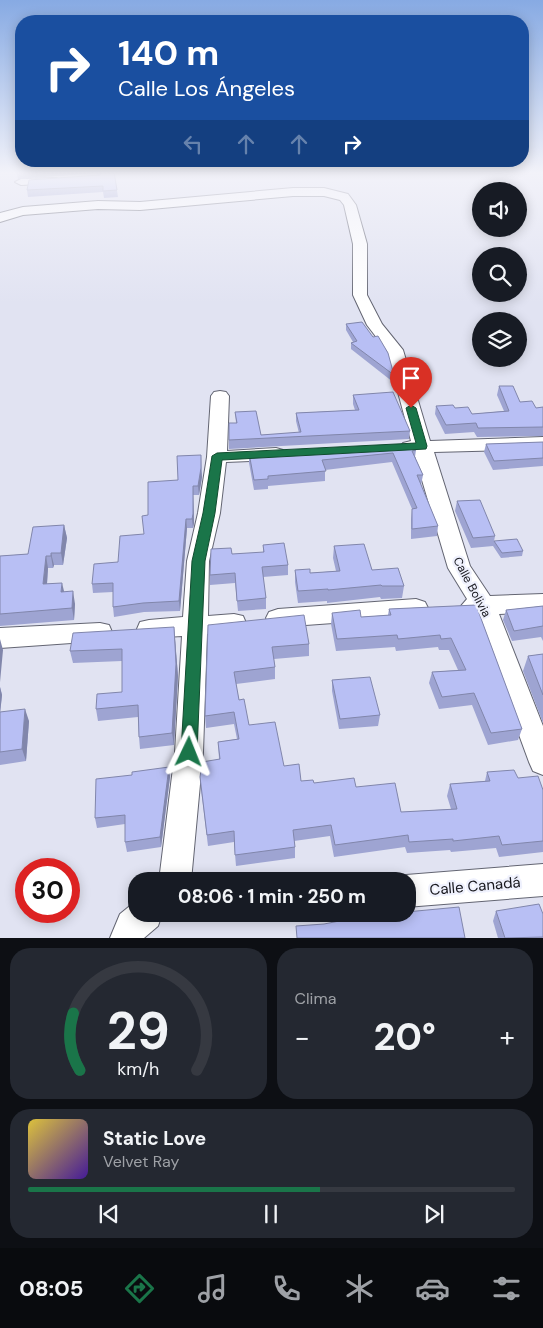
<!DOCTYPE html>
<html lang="es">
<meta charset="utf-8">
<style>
:root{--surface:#171b24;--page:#242831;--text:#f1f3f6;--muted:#9ea1a6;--line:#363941;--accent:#1a7549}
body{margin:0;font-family:"DM Sans",sans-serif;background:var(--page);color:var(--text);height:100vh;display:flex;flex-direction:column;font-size:19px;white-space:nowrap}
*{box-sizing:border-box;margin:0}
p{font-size:16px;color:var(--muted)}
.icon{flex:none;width:28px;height:28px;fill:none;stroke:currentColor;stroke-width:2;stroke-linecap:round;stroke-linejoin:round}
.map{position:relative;height:938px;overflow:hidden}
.sheet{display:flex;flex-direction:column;gap:10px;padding:10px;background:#0d0f14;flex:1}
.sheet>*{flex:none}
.hud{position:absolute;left:15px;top:15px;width:514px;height:152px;border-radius:20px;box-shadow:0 2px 12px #0003;background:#1a4fa0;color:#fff;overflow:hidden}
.buttons{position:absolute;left:472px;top:182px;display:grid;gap:10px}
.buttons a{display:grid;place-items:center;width:55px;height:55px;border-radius:50%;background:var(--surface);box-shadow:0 2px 12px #0003;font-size:25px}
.speed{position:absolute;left:15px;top:858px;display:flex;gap:10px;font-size:25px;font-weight:700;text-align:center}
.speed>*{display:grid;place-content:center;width:65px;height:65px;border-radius:50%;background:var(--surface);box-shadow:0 2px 12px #0003;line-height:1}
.speed .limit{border:8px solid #d22;background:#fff;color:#111}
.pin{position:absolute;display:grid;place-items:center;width:42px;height:42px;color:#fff;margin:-51px -21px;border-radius:50% 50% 50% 0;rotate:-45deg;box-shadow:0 0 5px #0007}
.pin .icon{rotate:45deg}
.me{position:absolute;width:55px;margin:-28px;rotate:2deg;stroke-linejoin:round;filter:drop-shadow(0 0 4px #0008)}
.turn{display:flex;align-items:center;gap:18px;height:105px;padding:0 20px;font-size:22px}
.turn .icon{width:65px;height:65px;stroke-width:2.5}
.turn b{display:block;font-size:35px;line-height:42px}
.lanes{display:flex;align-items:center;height:48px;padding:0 20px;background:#0003;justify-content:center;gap:25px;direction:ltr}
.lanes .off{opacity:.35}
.big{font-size:38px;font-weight:700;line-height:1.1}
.sheet .widget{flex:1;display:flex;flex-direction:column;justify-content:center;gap:8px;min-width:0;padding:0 18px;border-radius:20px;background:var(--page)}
.sheet .dial{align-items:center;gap:0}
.dial svg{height:130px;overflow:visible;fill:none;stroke:var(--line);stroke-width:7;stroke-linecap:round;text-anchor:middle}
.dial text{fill:var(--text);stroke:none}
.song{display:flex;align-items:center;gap:15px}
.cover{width:60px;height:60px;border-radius:8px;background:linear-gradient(135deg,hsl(50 70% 55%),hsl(260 70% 35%))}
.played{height:5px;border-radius:2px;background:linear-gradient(90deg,var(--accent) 60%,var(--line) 60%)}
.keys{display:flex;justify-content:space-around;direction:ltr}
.heat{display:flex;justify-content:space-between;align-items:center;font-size:28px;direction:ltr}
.sheet .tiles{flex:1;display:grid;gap:10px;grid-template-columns:1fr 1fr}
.widget:last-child{grid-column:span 2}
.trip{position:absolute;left:128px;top:872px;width:288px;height:50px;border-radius:20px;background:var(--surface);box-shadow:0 2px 12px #0003;font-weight:700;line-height:50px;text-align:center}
.tabs{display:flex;height:80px;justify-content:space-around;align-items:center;background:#090b0e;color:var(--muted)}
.tabs .icon{width:35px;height:35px}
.tabs .active{color:var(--accent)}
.tabs b{font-size:22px;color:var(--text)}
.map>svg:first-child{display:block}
</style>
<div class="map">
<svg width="543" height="938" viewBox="0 0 543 938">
<rect width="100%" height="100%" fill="#e1e3f2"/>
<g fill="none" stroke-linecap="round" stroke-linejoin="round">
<g stroke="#636572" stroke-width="2">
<g id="street">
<path d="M56 178 62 181 60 183 21 185 15 182 21 179Z"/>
<path d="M293 188H324L348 194 356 205 367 244V295L382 324 403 350 430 441 543 437V449L434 452 470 566 490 596 543 594V612L499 614 543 726V775L533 771 529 762 475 615 464 612 461 606 467 599 448 568 414 453 403 451 400 447 403 443 411 441 387 351 367 325 353 295V244L344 205 340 200 324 196H293L140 210 98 209 23 215 0 222V213L23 207 98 201 140 202Z"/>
<path d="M220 391 226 392 229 396 227 451 276 448 283 450 286 454 283 458 276 460 226 462 220 513 209 561 208 616 234 614 243 616 246 623 243 630 234 632 207 634 203 752 191 881H159L175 752 182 636 149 638 140 636 137 629 140 622 149 620 183 617 187 561 198 513 207 457 211 396 214 392Z"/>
<path d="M416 599 425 602 428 608 425 614 416 617 278 627 269 624 266 618 269 612 278 609Z"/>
<path d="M100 623 109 625 112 632 109 639 100 641 0 648V628Z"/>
<path d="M543 864V896L406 907V881H394L406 875Z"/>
<path d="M136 901V914H162L158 926 144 938H110L120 914Z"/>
</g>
</g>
<use href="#street" fill="#fff" fill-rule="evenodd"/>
</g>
<g fill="#9ea4d2">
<path d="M17 172H114L118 197 104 198 103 192 28 197 27 190 98 175 95 173 18 179Z"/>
<path d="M346 324 394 375 393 382 351 349V343L353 342 346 330Z"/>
<path d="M499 386 520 402 536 408 543 407V436L477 437 474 432 445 434 435 414 436 406 455 408 472 414 504 411 497 395Z"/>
<path d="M353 395 410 431 409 439 229 449V440L236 423 235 412 261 435 299 433 296 421V413L355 410 353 404Z"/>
<path d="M543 442V466L493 470 484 452 486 444Z"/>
<path d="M416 450 415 457 423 475 421 485 438 526 437 536 411 539V519L412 509 392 462 325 470V481L268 486V489L254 490 249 463V453Z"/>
<path d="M201 455 202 477 199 495H193L194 523 193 528H187L180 611 144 612 114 617 113 607V592L93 593 92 584 118 562 144 534 148 515Z"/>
<path d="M457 501 495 536 494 541 523 551 522 556 501 558 493 546 471 548 455 511Z"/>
<path d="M64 525 67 538 63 565H54L53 568H48L47 584 64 592 75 604 74 620 0 626V556L28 554Z"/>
<path d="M263 545 288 565V575L263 577 266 598V609L238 611 235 583 210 585V575L232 554 263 553Z"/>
<path d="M334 546 372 570 404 586 402 598 381 599 380 597 327 603V601L298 603 295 582V570L310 573 336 571 333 558Z"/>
<path d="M476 605 522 729 518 740 488 745 472 705 439 709 429 683 432 672 458 670 449 650H439L438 647 396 651 395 647 336 651 331 624 332 613 361 617 388 615 389 609Z"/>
<path d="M543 606V641L541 637 512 641 503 620 506 610Z"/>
<path d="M208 625 309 644V656L274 659 275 667V679L236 684 239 700 249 725 284 766 301 781 314 783 356 787 401 812 451 809 447 796 450 784 485 781 487 772 518 778 543 790V852L499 857 496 848 451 852 450 850 407 853 405 847 334 857 330 836 294 841 295 847V858L236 866 234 842 208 846 201 789 219 759 218 742 237 739 234 724 206 728 205 716Z"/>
<path d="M175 639 178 676 174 745 140 749 139 737 138 717 98 721 96 709 122 692V661L73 663 70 651Z"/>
<path d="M543 654V723L523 671 528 656Z"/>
<path d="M332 680 380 715 378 726 339 729 332 691Z"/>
<path d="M0 687 2 695 0 712 29 721 26 761 0 765Z"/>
<path d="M169 767 170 777 161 847 127 852 125 842V824L97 828 95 818 132 775Z"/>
<path d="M496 911 543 914V938H498L493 921Z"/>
</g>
<g fill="#8186ab">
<path d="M17 172H95V173L18 179Z"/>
<path d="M201 468 202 477 199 495 198 486Z"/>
<path d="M193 486 194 523 193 528 192 519Z"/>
<path d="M186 519 187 528 180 611 179 601Z"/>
<path d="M64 525 67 538 63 565 61 553Z"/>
<path d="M51 553 54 565 53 568 51 556Z"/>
<path d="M46 556 48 568 46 597 43 584Z"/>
<path d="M62 583 65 595 61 592Z"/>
<path d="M73 591 75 604 74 620 72 608Z"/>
<path d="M174 627 178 676 174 745 172 733Z"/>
<path d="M0 639 3 650 0 682Z"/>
<path d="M0 687 2 695 0 714Z"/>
<path d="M25 709 29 721 26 761 22 749Z"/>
<path d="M169 767 170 777 161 847 160 837Z"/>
</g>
<g fill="#b8bff4" stroke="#8186ab">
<path d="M102 172H114L117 190 103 191V186L27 190 29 180 100 175Z"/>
<path d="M362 322 373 337 378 336 388 353 394 375 351 343 357 341 346 324Z"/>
<path d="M499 386H513L520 402 532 401 536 408 543 407V427L478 428 476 423 446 425 436 406 453 405 455 408 468 407 472 414 509 411Z"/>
<path d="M393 392 410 431 229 440V423H237L235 412 256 411 261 435 301 432 296 413 359 410 353 395Z"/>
<path d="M543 442V458L494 461 486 444Z"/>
<path d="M414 444 416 450 412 451 423 475H417L438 526 412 529V509L417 508 393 453 322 460 326 471 268 476V479L254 480 249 453Z"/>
<path d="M201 455V468L198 486H193V514L192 519H186L179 601 143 603 113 607V583L92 584 94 564 118 562 120 536 144 534 142 516 148 515V482L178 480 177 456Z"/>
<path d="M480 500 495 536 473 538 457 501Z"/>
<path d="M64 525 61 553H51V556H46L43 584 62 583 61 592 73 591 72 608 0 614V556L28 554 33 527Z"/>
<path d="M517 539 523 551 502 553 494 541Z"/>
<path d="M284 543 288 565 262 567 266 598 237 601 235 573 210 575 211 549 231 548 232 554 264 552 263 545Z"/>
<path d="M364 544 372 570 398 568 404 586H382L381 585 328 590V589L298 591 295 570 310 569V573L340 571 334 546Z"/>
<path d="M476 605 522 729 491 733 474 693 442 697 432 672 466 670 451 638 441 639 440 635 398 639 397 635 337 639 332 613 360 610 361 617 391 615 389 609Z"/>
<path d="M543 606V626L514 631 506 610Z"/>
<path d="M304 615 309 644 272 647 275 667 234 672 239 700 244 699 249 725 275 722 284 766 299 764 301 781 313 780 314 783 354 778 356 787 395 783 401 812 457 809 450 784 490 781 487 772 514 770 518 778 538 776 543 790V841L502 845 499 836 453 841V839L409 842 408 835 335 845 331 825 293 830 295 847 235 855 234 831 207 835 200 777 202 762 220 759 218 742 239 739 234 712 205 716 208 625Z"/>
<path d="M174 627 176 664 172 733 139 737 138 705 96 709 97 694 122 692V649L70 651 73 633Z"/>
<path d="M543 654V695L528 656Z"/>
<path d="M370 677 380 715 340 719 332 680Z"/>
<path d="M25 709 22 749 0 752V712Z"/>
<path d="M169 767 160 837 125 842V815L95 818 96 779 132 775V772Z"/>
<path d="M539 904 543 914V937L505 938 496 911Z"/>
<path d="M459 907 465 938H297L296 926 324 924 360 917 391 914H406V912Z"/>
</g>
<linearGradient id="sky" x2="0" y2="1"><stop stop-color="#87aae3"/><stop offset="0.57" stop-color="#f2f2f9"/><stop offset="1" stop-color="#f2f2f9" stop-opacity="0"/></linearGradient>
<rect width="543" height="303" fill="url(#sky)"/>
<path fill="#1a7549" stroke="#114c2f" d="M411 405 416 408 427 446 426 449 222 460 215 513 205 561 197 752 195 757 189 759 183 757 181 752 192 561 203 513 212 456 217 453 416 443 406 408Z"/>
<g text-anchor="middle" stroke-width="4.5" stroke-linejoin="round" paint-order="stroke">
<g font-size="12" fill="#17171d" stroke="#eff1fd">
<text transform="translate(472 587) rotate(62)" y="4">Calle Bolivia</text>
</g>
<g font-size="15" fill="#17171d" stroke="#eff1fd">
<text transform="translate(475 886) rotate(-5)" y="5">Calle Canadá</text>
</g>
</g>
</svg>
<div class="buttons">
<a><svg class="icon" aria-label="sound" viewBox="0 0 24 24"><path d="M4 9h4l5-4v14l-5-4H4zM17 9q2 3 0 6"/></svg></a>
<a><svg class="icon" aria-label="search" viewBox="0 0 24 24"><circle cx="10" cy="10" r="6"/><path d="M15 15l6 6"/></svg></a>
<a><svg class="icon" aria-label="layers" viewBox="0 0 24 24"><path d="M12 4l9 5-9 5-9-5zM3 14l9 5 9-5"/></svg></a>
</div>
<div class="speed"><div class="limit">30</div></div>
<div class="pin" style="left:411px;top:408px;background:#d93025"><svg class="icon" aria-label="arrive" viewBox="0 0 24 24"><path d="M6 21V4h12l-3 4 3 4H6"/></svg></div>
<svg class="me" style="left:189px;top:752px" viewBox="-20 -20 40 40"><path d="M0-17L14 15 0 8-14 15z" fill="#1a7549" stroke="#fff" stroke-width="4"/></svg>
<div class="trip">08:06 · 1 min · 250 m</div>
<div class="hud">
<div class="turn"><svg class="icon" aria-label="right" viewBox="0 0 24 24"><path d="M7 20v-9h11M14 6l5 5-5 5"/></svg><div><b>140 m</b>Calle Los Ángeles</div></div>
<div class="lanes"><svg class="icon off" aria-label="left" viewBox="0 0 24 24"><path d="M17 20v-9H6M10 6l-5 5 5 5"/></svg><svg class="icon off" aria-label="ahead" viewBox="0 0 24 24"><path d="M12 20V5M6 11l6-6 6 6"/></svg><svg class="icon off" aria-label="ahead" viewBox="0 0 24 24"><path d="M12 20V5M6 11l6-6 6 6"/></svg><svg class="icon" aria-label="right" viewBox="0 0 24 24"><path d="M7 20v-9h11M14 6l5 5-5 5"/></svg></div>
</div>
</div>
<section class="sheet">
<div class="tiles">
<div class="widget dial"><svg viewBox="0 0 100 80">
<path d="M14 69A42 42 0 1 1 86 69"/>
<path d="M14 69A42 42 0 0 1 10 34" stroke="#1a7549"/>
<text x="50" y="56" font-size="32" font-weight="700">29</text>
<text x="50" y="72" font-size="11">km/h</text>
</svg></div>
<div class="widget"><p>Clima</p>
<div class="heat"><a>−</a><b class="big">20°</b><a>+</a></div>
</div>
<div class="widget">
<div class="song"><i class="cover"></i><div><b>Static Love</b><p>Velvet Ray</p></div></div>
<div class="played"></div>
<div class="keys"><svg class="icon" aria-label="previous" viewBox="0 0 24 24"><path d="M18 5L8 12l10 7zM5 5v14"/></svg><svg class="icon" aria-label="pause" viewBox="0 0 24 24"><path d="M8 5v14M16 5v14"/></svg><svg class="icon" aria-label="next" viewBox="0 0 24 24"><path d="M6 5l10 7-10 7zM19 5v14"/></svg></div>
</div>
</div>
</section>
<nav class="tabs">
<b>08:05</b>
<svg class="icon active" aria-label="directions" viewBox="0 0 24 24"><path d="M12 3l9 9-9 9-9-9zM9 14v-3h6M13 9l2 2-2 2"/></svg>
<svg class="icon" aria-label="music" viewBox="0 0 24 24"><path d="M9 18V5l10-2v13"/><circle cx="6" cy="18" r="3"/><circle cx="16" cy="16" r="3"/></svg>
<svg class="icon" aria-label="phone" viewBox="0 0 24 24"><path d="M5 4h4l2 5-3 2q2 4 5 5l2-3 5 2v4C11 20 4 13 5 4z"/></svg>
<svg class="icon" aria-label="climate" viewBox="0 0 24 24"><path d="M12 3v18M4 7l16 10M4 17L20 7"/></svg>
<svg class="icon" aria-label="car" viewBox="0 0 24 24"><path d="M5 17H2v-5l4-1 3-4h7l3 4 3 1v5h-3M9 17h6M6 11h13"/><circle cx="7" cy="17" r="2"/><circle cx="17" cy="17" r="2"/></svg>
<svg class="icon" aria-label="filters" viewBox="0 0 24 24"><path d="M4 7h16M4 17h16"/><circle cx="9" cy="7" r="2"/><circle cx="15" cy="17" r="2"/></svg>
</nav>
